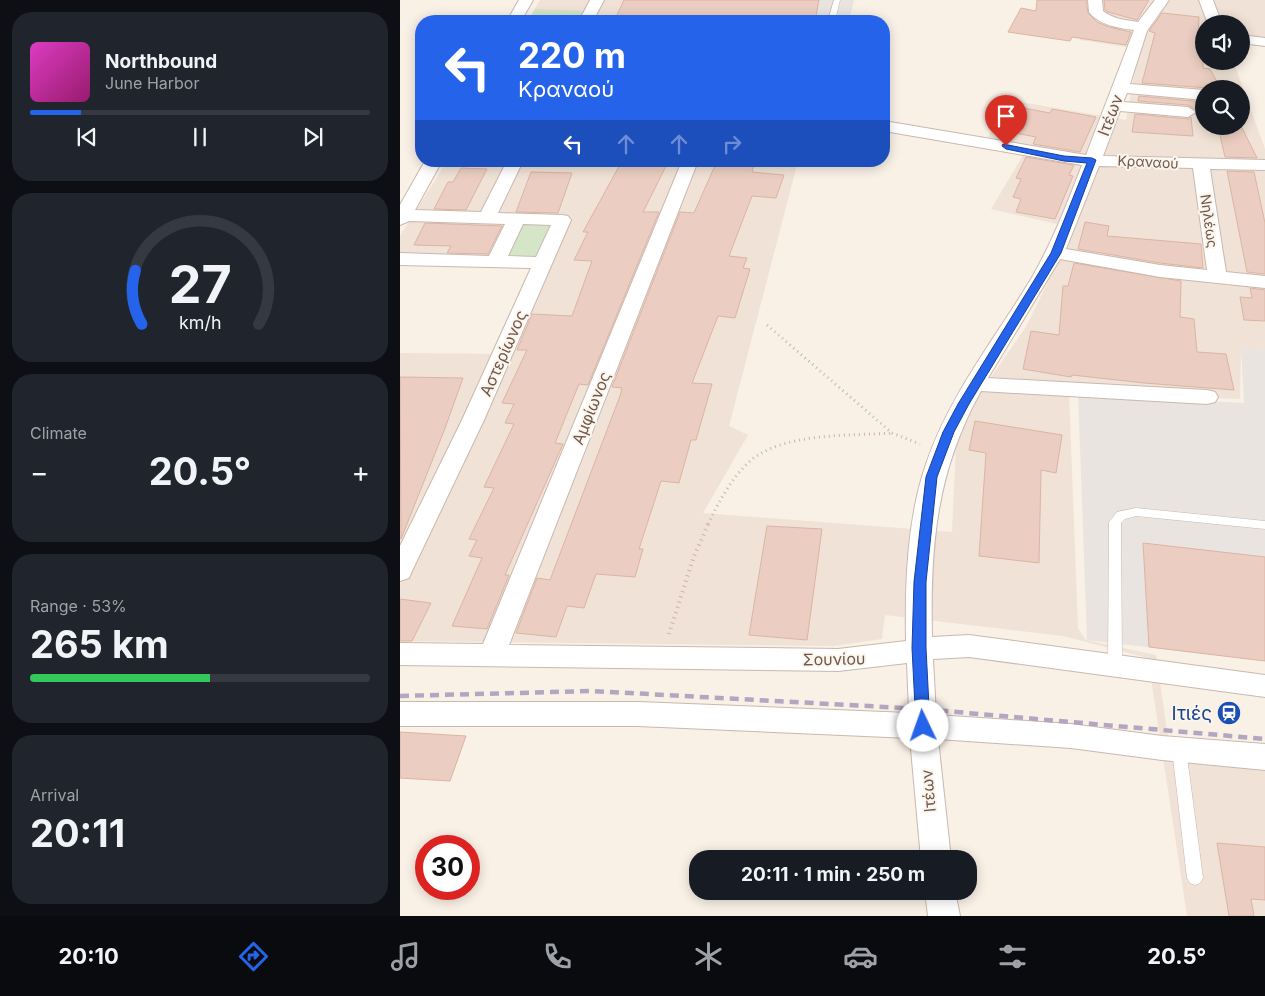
<!DOCTYPE html>
<meta charset="utf-8">
<style>
:root{--surface:#171b24;--page:#20242c;--text:#f1f3f6;--muted:#9ea1a6;--line:#363941;--accent:#2563eb}
body{margin:0;font-family:Inter,sans-serif;background:var(--page);color:var(--text);height:100vh;display:flex;flex-direction:column;font-size:19px;white-space:nowrap}
*{box-sizing:border-box;margin:0}
p{font-size:16px;color:var(--muted)}
.icon{flex:none;width:28px;height:28px;fill:none;stroke:currentColor;stroke-width:2;stroke-linecap:round;stroke-linejoin:round}
.map{position:relative;flex:1;overflow:hidden}
.details{display:flex;flex-direction:column;gap:12px;padding:12px;background:#0d0f14;width:400px}
.details>*{flex:none}
.banner{position:absolute;left:15px;top:15px;width:475px;height:152px;border-radius:20px;box-shadow:0 2px 12px #0003;background:#2563eb;color:#fff;overflow:hidden}
.fabs{position:absolute;left:795px;top:15px;display:grid;gap:10px}
.fabs a{display:grid;place-items:center;width:55px;height:55px;border-radius:50%;background:var(--surface);box-shadow:0 2px 12px #0003;font-size:25px}
.speed{position:absolute;left:15px;top:835px;display:flex;gap:10px;font-size:25px;font-weight:700;text-align:center}
.speed>*{display:grid;place-content:center;width:65px;height:65px;border-radius:50%;background:var(--surface);box-shadow:0 2px 12px #0003;line-height:1}
.speed .limit{border:8px solid #d22;background:#fff;color:#111}
.pin{position:absolute;display:grid;place-items:center;width:42px;height:42px;color:#fff;margin:-51px -21px;border-radius:50% 50% 50% 0;rotate:-45deg;box-shadow:0 0 5px #0007}
.pin .icon{rotate:45deg}
.me{position:absolute;width:55px;margin:-28px;rotate:357deg;stroke-linejoin:round;filter:drop-shadow(0 0 4px #0008)}
.turn{display:flex;align-items:center;gap:18px;height:105px;padding:0 20px;font-size:22px}
.turn .icon{width:65px;height:65px;stroke-width:2.5}
.turn b{display:block;font-size:35px;line-height:42px}
.lanes{display:flex;align-items:center;height:48px;padding:0 20px;background:#0003;justify-content:center;gap:25px;direction:ltr}
.lanes .off{opacity:.35}
.big{font-size:38px;font-weight:700;line-height:1.1}
.details .widget{flex:1;display:flex;flex-direction:column;justify-content:center;gap:8px;min-width:0;padding:0 18px;border-radius:20px;background:var(--page)}
.details .dial{align-items:center;gap:0}
.dial svg{height:130px;overflow:visible;fill:none;stroke:var(--line);stroke-width:7;stroke-linecap:round;text-anchor:middle}
.dial text{fill:var(--text);stroke:none}
.song{display:flex;align-items:center;gap:15px}
.cover{width:60px;height:60px;border-radius:8px;background:linear-gradient(135deg,hsl(310 70% 55%),hsl(320 70% 35%))}
.played{height:5px;border-radius:2px;background:linear-gradient(90deg,var(--accent) 15%,var(--line) 15%)}
.keys{display:flex;justify-content:space-around;direction:ltr}
.heat{display:flex;justify-content:space-between;align-items:center;font-size:28px;direction:ltr}
.charge{height:8px;border-radius:4px;background:linear-gradient(90deg,#34c759 53%,var(--line) 0)}
.trip{position:absolute;left:289px;top:850px;width:288px;height:50px;border-radius:20px;background:var(--surface);box-shadow:0 2px 12px #0003;font-weight:700;line-height:50px;text-align:center}
.dock{display:flex;height:80px;justify-content:space-around;align-items:center;background:#090b0e;color:var(--muted)}
.dock .icon{width:35px;height:35px}
.dock .selected{color:var(--accent)}
.dock b{font-size:22px;color:var(--text)}
main{display:flex;flex:1;min-height:0}
.map>svg:first-child{display:block}
</style>
<main>
<section class="details">
<div class="widget">
<div class="song"><i class="cover"></i><div><b>Northbound</b><p>June Harbor</p></div></div>
<div class="played"></div>
<div class="keys"><svg class="icon" aria-label="previous" viewBox="0 0 24 24"><path d="M18 5L8 12l10 7zM5 5v14"/></svg><svg class="icon" aria-label="pause" viewBox="0 0 24 24"><path d="M8 5v14M16 5v14"/></svg><svg class="icon" aria-label="next" viewBox="0 0 24 24"><path d="M6 5l10 7-10 7zM19 5v14"/></svg></div>
</div>
<div class="widget dial"><svg viewBox="0 0 100 80">
<path d="M14 69A42 42 0 1 1 86 69"/>
<path d="M14 69A42 42 0 0 1 10 36" stroke="#2563eb"/>
<text x="50" y="56" font-size="32" font-weight="700">27</text>
<text x="50" y="72" font-size="11">km/h</text>
</svg></div>
<div class="widget"><p>Climate</p>
<div class="heat"><a>−</a><b class="big">20.5°</b><a>+</a></div>
</div>
<div class="widget"><p>Range · 53%</p><b class="big">265 km</b><div class="charge"></div></div>
<div class="widget"><p>Arrival</p><b class="big">20:11</b></div>
</section>
<div class="map">
<svg width="865" height="916" viewBox="0 0 865 916">
<rect width="100%" height="100%" fill="#f9f0e6"/>
<g fill="#f0e2d6" fill-rule="evenodd">
<path d="M140 0H256L247 21H128Z"/>
<path d="M692 0H865V39L841 36V24H804V61H829L835 66 865 149V350L841 349 840 399 669 392 678 629 686 640 756 655 771 759 865 770V916H787L748 658 663 636 485 615 482 639 434 646 0 641V353L112 354 136 267 0 265V236L47 161H233L306 166 308 161H398L329 426 348 435 303 513 552 532 556 445 582 390 626 327 674 228 591 209 628 147 588 137 608 100 726 120 739 49 680 40 692 10ZM804 89H841V126H804Z"/>
</g>
<g fill="#eae4e0">
<path d="M263 0H454L449 21H253Z"/>
<path d="M841 348 865 350V661L687 640 678 393 844 403Z"/>
</g>
<g fill="#d5e5c7">
<path d="M135 9 185 11 179 21H128Z"/>
<path d="M120 221 157 223 142 256 104 255Z"/>
</g>
<g fill="#ebcec1" stroke="#dbb4a4">
<path d="M224 0H419L415 21H214Z"/>
<path d="M637 0H686L688 13 697 22 709 27 731 32 726 45 672 37 670 41 608 32 621 8 636 11Z"/>
<path d="M704 0H749L737 20 708 12 705 10Z"/>
<path d="M762 13 799 17 798 37 804 38 803 68 810 69 821 89 742 83 755 33 749 31Z"/>
<path d="M739 96 804 102V113L795 115 798 111 788 105 738 101Z"/>
<path d="M613 106 650 113 652 109 696 117 680 152 633 144 636 137 599 130Z"/>
<path d="M735 114 788 119 791 117 793 136 732 132Z"/>
<path d="M818 126H841L857 158 825 157Z"/>
<path d="M626 157 674 165 669 175 673 176 655 219 616 212 621 199 613 197 621 179 616 178Z"/>
<path d="M222 161 267 164 243 212H259L188 385 179 384 155 443 163 444 105 575H109L87 629 52 626 82 558 69 556 77 540 69 539 94 488 84 487 114 424 105 423 114 404 102 403 127 350H117L132 314 172 316 192 261 174 260 188 232H183Z"/>
<path d="M317 161H355L352 172 384 175 376 198 352 196 329 256 347 258 343 268 350 269 335 318 318 316 292 383 312 384 296 440H291L279 483 261 481 239 549H243L235 577 196 574 184 608 167 606 156 637 116 633 137 578 150 580 220 396 222 388 212 387 280 212 294 213Z"/>
<path d="M61 168 87 169 66 210 34 209 48 182H53Z"/>
<path d="M827 171 854 172 865 223V274L847 272Z"/>
<path d="M131 172 172 173 158 213 116 212Z"/>
<path d="M685 222 709 226 707 236 801 244 803 268 760 263 678 249Z"/>
<path d="M25 223 102 226 88 254 47 253 51 246 14 245Z"/>
<path d="M674 263 781 281 780 317 794 319 797 352 826 354 834 390 744 383 672 375 671 377 623 369 631 331 659 335 663 286H668Z"/>
<path d="M850 288 865 290V321L844 320 840 297 852 298Z"/>
<path d="M0 377 63 378 44 431 1 539Z"/>
<path d="M575 421 662 435 656 473 641 470 639 563 579 556 586 453 569 450Z"/>
<path d="M367 526 422 529 407 640 349 635Z"/>
<path d="M743 543 865 557V661L749 647Z"/>
<path d="M0 599 31 603 12 641H0Z"/>
<path d="M0 732 66 736 50 781 0 778Z"/>
<path d="M817 843 865 847V900L851 899 854 916H829Z"/>
</g>
<g fill="none" stroke-linecap="round" stroke-linejoin="round">
<g stroke="#c9b8ae" stroke-width="1">
<g id="lane">
<path d="M434 0H440L435 21H428Z"/>
<path d="M736 508 865 521V529L736 516 725 519 721 523 722 665 720 669 715 671 710 669 708 665 709 522 717 512Z"/>
<path d="M779 743 784 745 786 749 803 878 800 883 795 885 790 883 787 878 772 749 774 745Z"/>
</g>
</g>
<g stroke="#c9b8ae" stroke-width="2">
<g id="street">
<path d="M119 0H133L121 21H107Z"/>
<path d="M190 0H204L193 21H179Z"/>
<path d="M688 0H702L703 11C713 19 725 20 738 22L755 0H769L747 31 730 84 804 90V100L727 93 723 102 788 107 796 112 788 117 720 111 703 156 865 160V170L810 169 826 272 865 276V288L760 277 660 259 588 378 807 390 815 392 818 397 815 402 807 404 581 391C536 472 530 546 532 637L569 635 865 675V697L569 657 533 659 536 715 671 724 762 736 865 744V770L762 760 671 748 538 739 551 859H521L510 738 238 726H0V702H238L509 713 507 663 438 671 0 665V643L83 644 282 161H298L109 645 438 649 506 641C505 583 507 519 526 464 549 396 594 340 631 279 652 243 667 204 682 165L484 131V121L686 155 734 30C718 28 699 25 689 12ZM699 166 793 168 807 270 760 265 666 249Z"/>
<path d="M799 0H813L822 24H808Z"/>
<path d="M841 35 865 38V46L841 43Z"/>
<path d="M25 161H42L15 210 81 212 107 161H123L98 213 162 215 168 216 171 220 84 420 12 571 9 578 0 581V546L62 420 131 268 0 265V253L89 256 105 224 9 221 0 225V205ZM123 224 151 225 136 257 108 256Z"/>
<path d="M525 891H555L560 916H528Z"/>
</g>
</g>
<g stroke="#d0b2a5" stroke-width="3" stroke-dasharray="1 4" stroke-linecap="butt">
<path d="M367 325 492 433 520 444"/>
<path d="M308 524C319 502 330 480 348 463 380 432 450 436 492 433"/>
</g>
<path stroke="#d0b2a5" stroke-width="4" stroke-dasharray="1 4.5" stroke-linecap="butt" d="M269 634 293 559 309 522"/>
<use href="#lane" fill="#fff" fill-rule="evenodd"/>
<use href="#street" fill="#fff" fill-rule="evenodd"/>
<path stroke="#b2a6c1" stroke-width="4.5" stroke-dasharray="9 6" stroke-linecap="butt" d="M0 696 192 691 522 709 865 739"/>
</g>
<path fill="#2563eb" stroke="#184099" d="M603 144 664 156 692 158 696 160 661 253 569 404 554 432 537 477 526 582V648L530 726 528 730 523 732 518 730 516 726 512 648 514 582 526 477 543 432 558 404 651 253 687 163 664 161 606 149 602 146Z"/>
<defs>
<g id="station-disc" transform="scale(1.25)"><circle r="9.5" fill="#1a4fb4" stroke="#fcf5ec"/><path d="M-3-6H3Q5-6 5-4V2Q5 4 3 4L4.5 6H3L1.5 4h-3L-3 6H-4.5L-3 4Q-5 4-5 2V-4Q-5-6-3-6ZM-3.5-4v3h7v-3ZM-3.5 1v1.5H-2V1ZM2 1v1.5H3.5V1Z" fill="#fff"/></g>
</defs>
<g fill-rule="evenodd">
<use href="#station-disc" x="829" y="713"/>
</g>
<g text-anchor="middle" stroke-width="4" stroke-linejoin="round" paint-order="stroke">
<g font-size="14" fill="#6f574e" stroke="#fcf5ec">
<text transform="translate(748 162) rotate(3)" y="5">Κραναού</text>
<text transform="translate(809 221) rotate(82)" y="5">Νηλέως</text>
</g>
<g font-size="16" fill="#6f574e" stroke="#fcf5ec">
<text transform="translate(710 115) rotate(-69)" y="6">Ιτέων</text>
<text transform="translate(103 353) rotate(-66)" y="6">Αστερίωνος</text>
<text transform="translate(191 408) rotate(-68)" y="6">Αμφίωνος</text>
<text transform="translate(434 659) rotate(-1)" y="6">Σουνίου</text>
<text transform="translate(528 791) rotate(-95)" y="6">Ιτέων</text>
</g>
<g font-size="19" fill="#164399" stroke="#fcf5ec" text-anchor="end">
<text x="812" y="720">Ιτιές</text>
</g>
</g>
</svg>
<div class="fabs">
<a><svg class="icon" aria-label="sound" viewBox="0 0 24 24"><path d="M4 9h4l5-4v14l-5-4H4zM17 9q2 3 0 6"/></svg></a>
<a><svg class="icon" aria-label="search" viewBox="0 0 24 24"><circle cx="10" cy="10" r="6"/><path d="M15 15l6 6"/></svg></a>
</div>
<div class="speed"><div class="limit">30</div></div>
<div class="pin" style="left:606px;top:146px;background:#d93025"><svg class="icon" aria-label="arrive" viewBox="0 0 24 24"><path d="M6 21V4h12l-3 4 3 4H6"/></svg></div>
<svg class="me" style="left:523px;top:726px" viewBox="-20 -20 40 40"><circle r="19" fill="#fff"/><path d="M0-13L10 11 0 6-10 11z" fill="#2563eb"/></svg>
<div class="trip">20:11 · 1 min · 250 m</div>
<div class="banner">
<div class="turn"><svg class="icon" aria-label="left" viewBox="0 0 24 24"><path d="M17 20v-9H6M10 6l-5 5 5 5"/></svg><div><b>220 m</b>Κραναού</div></div>
<div class="lanes"><svg class="icon" aria-label="left" viewBox="0 0 24 24"><path d="M17 20v-9H6M10 6l-5 5 5 5"/></svg><svg class="icon off" aria-label="ahead" viewBox="0 0 24 24"><path d="M12 20V5M6 11l6-6 6 6"/></svg><svg class="icon off" aria-label="ahead" viewBox="0 0 24 24"><path d="M12 20V5M6 11l6-6 6 6"/></svg><svg class="icon off" aria-label="right" viewBox="0 0 24 24"><path d="M7 20v-9h11M14 6l5 5-5 5"/></svg></div>
</div>
</div>
</main>
<nav class="dock">
<b>20:10</b>
<svg class="icon selected" aria-label="directions" viewBox="0 0 24 24"><path d="M12 3l9 9-9 9-9-9zM9 14v-3h6M13 9l2 2-2 2"/></svg>
<svg class="icon" aria-label="music" viewBox="0 0 24 24"><path d="M9 18V5l10-2v13"/><circle cx="6" cy="18" r="3"/><circle cx="16" cy="16" r="3"/></svg>
<svg class="icon" aria-label="phone" viewBox="0 0 24 24"><path d="M5 4h4l2 5-3 2q2 4 5 5l2-3 5 2v4C11 20 4 13 5 4z"/></svg>
<svg class="icon" aria-label="climate" viewBox="0 0 24 24"><path d="M12 3v18M4 7l16 10M4 17L20 7"/></svg>
<svg class="icon" aria-label="car" viewBox="0 0 24 24"><path d="M5 17H2v-5l4-1 3-4h7l3 4 3 1v5h-3M9 17h6M6 11h13"/><circle cx="7" cy="17" r="2"/><circle cx="17" cy="17" r="2"/></svg>
<svg class="icon" aria-label="filters" viewBox="0 0 24 24"><path d="M4 7h16M4 17h16"/><circle cx="9" cy="7" r="2"/><circle cx="15" cy="17" r="2"/></svg>
<b>20.5°</b>
</nav>
